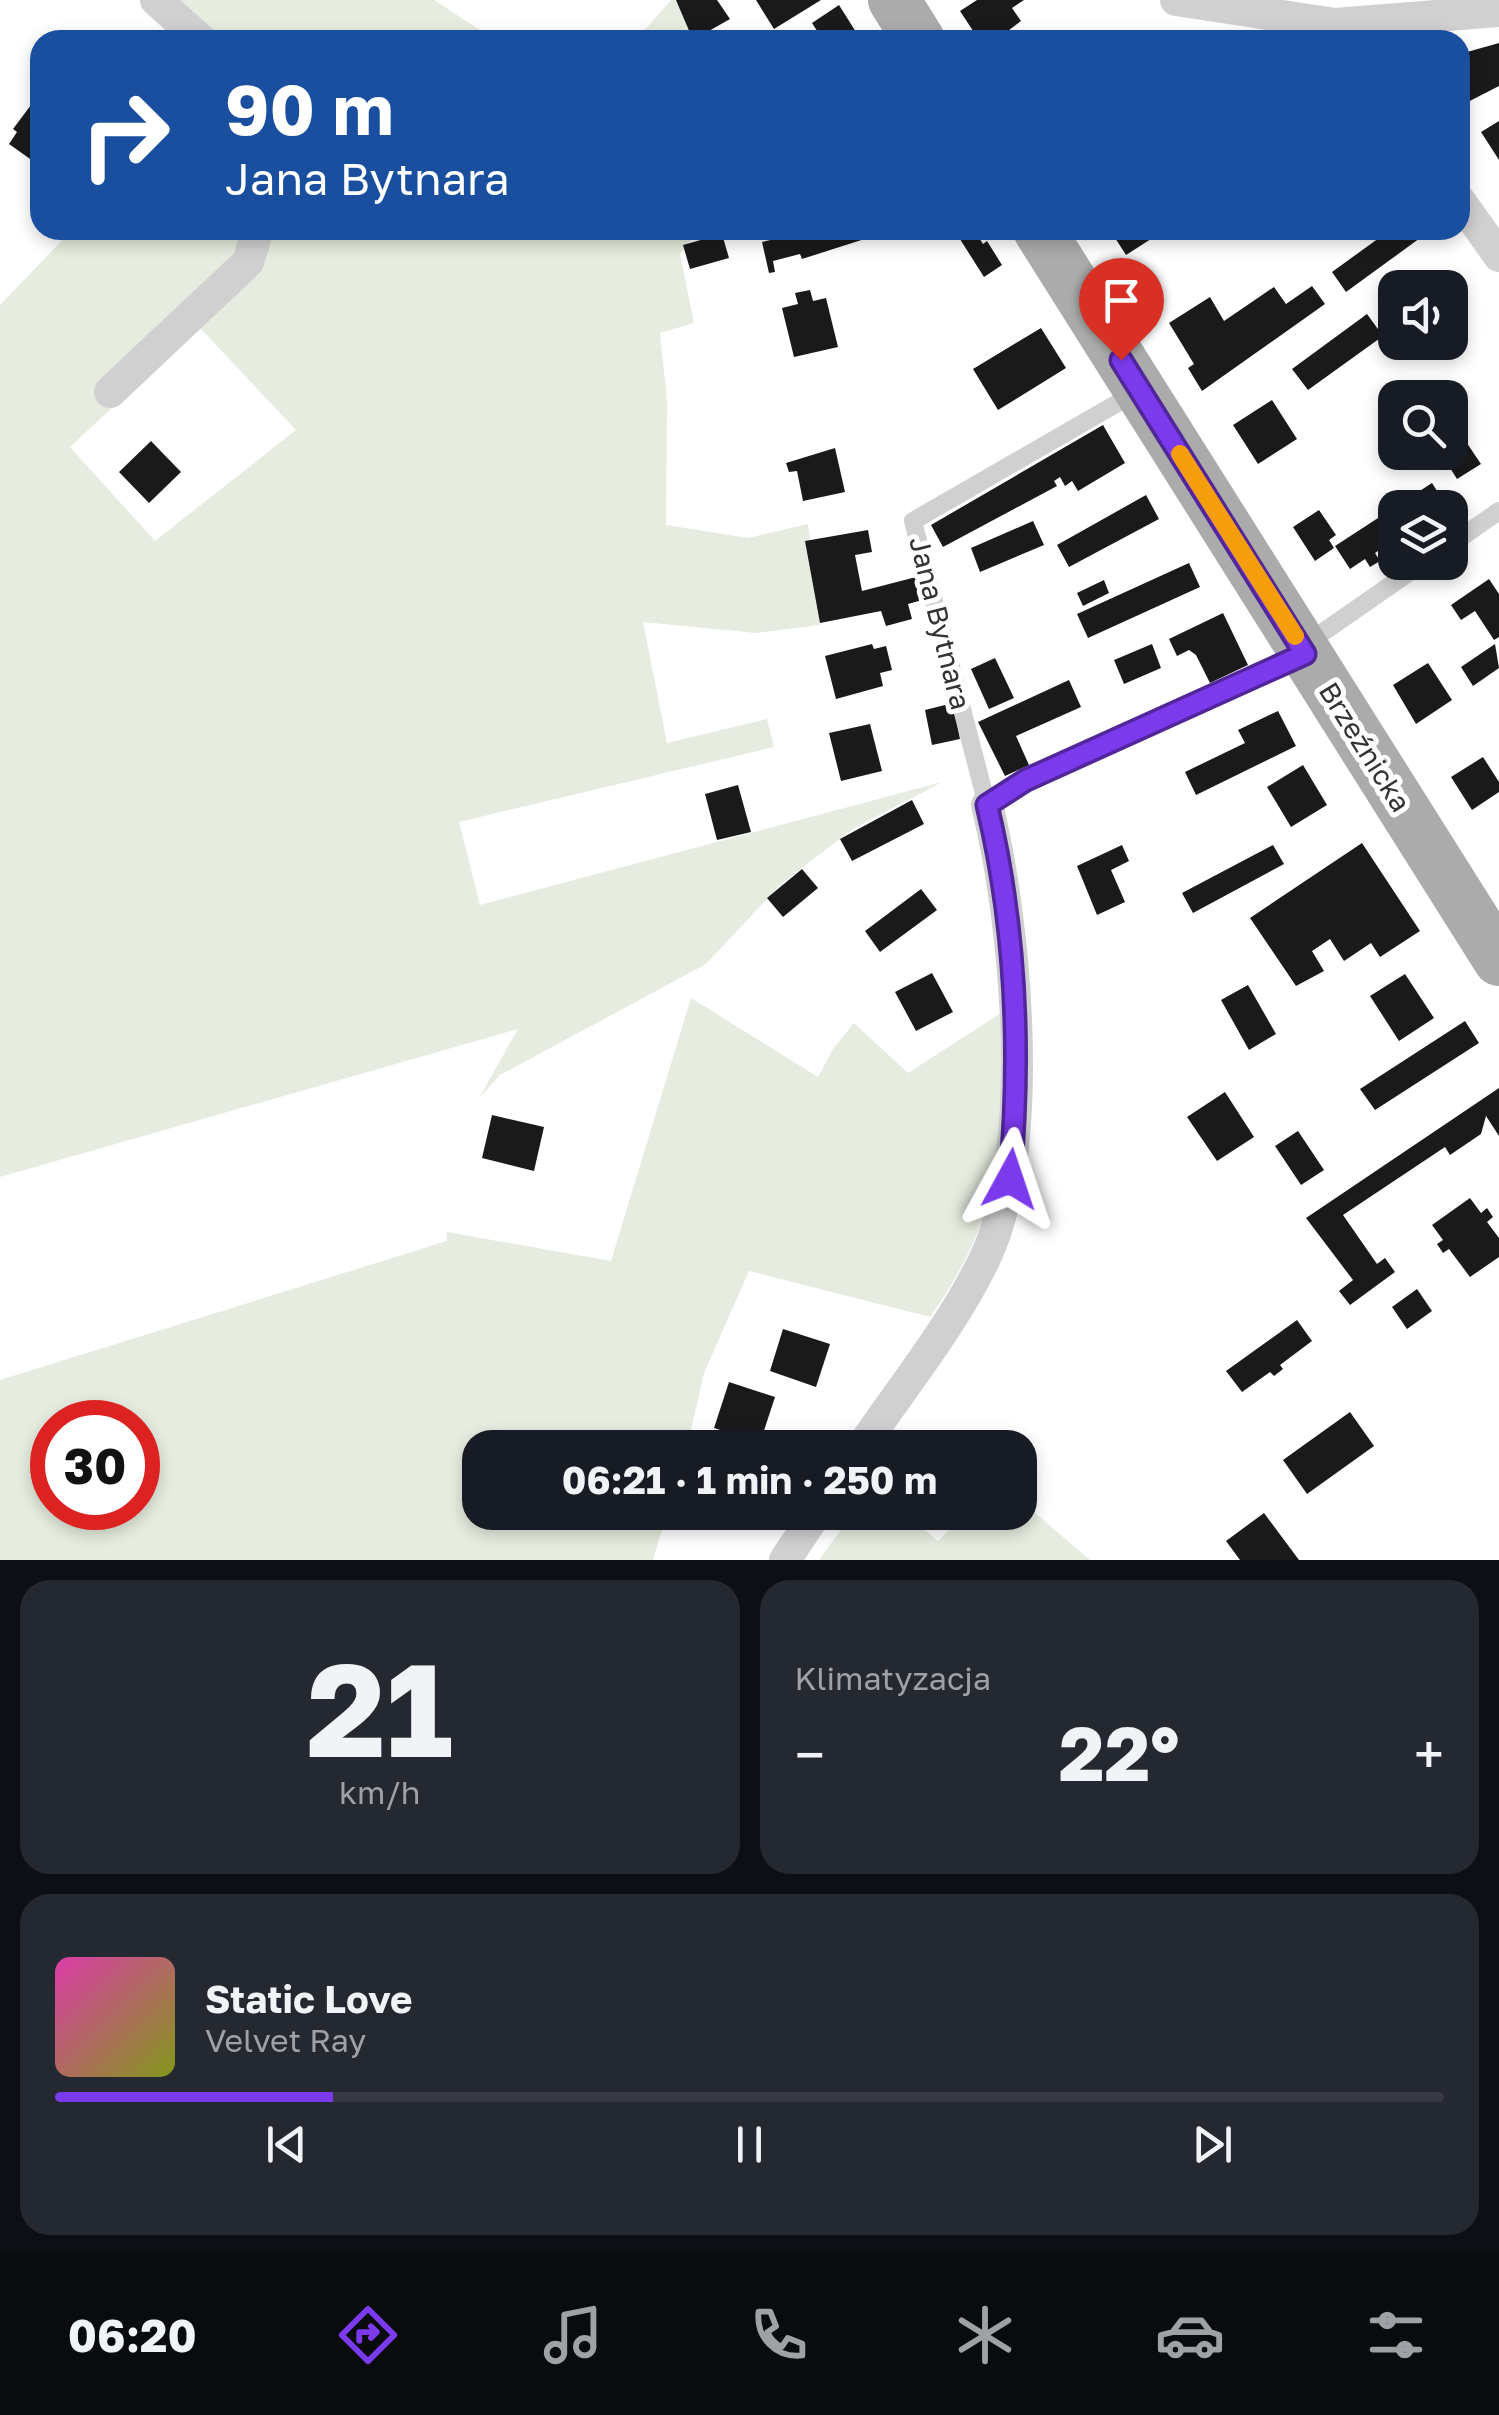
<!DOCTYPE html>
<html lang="pl">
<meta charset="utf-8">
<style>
:root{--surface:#171b24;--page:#242831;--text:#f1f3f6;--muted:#9ea1a6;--line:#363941;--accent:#7c3aed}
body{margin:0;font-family:"Golos Text",sans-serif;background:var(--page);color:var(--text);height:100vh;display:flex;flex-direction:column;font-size:38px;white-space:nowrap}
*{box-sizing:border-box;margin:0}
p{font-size:32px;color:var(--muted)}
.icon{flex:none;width:55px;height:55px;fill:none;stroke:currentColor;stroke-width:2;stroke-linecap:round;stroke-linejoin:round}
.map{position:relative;height:1560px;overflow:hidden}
.drawer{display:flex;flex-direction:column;gap:20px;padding:20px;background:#0d0f14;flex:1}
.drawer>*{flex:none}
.hud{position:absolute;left:30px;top:30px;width:1440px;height:210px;border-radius:30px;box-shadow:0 5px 15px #0003;background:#1a4fa0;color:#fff;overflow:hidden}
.fabs{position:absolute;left:1378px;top:270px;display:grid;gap:20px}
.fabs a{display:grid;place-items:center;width:90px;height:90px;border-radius:20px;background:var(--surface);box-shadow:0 5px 15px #0003;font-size:50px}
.speed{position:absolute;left:30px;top:1400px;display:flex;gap:20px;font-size:50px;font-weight:700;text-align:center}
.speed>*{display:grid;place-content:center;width:130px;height:130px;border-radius:50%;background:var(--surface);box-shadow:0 5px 15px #0003;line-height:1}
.speed .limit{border:15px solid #d22;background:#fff;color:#111}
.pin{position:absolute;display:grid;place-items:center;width:85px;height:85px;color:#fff;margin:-102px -42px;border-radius:50% 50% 50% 0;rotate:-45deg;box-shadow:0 0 10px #0007}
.pin .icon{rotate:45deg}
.me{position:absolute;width:110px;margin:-55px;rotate:5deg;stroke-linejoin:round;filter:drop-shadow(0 0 8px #0008)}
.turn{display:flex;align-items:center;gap:35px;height:210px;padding:0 30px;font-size:45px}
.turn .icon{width:130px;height:130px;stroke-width:2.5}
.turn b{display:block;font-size:70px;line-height:85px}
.big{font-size:75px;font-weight:700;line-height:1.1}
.drawer .card{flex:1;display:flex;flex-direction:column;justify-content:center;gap:15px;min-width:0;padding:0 35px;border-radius:30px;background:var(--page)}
.drawer .dial{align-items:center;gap:0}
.dial b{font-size:130px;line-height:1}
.song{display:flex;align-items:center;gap:30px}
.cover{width:120px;height:120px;border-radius:15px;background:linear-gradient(135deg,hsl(320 70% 55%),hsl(70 70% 35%))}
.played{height:10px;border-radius:5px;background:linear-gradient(90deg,var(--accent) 20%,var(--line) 20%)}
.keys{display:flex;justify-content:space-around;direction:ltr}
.heat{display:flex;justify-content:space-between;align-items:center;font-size:55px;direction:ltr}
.drawer .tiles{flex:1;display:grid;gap:20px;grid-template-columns:1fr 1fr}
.card:last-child{grid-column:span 2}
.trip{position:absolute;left:462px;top:1430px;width:575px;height:100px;border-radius:30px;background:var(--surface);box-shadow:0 5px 15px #0003;font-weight:700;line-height:100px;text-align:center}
.dock{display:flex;height:160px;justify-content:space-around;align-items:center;background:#090b0e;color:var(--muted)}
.dock .icon{width:70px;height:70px}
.dock .selected{color:var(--accent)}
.dock b{font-size:45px;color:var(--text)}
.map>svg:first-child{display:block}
</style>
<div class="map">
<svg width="1499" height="1560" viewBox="0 0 1499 1560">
<rect width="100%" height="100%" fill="#fff"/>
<g fill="#e6ecdf" fill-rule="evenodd">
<path d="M177 0H434L495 40H222Z"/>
<path d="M671 0H679L691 40H636Z"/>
<path d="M72 230H699L680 254 694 323 660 333 667 401 666 525 748 538 808 524 820 625 756 633 643 622 667 743 767 719 774 747 459 822 480 905 942 782 853 829 782 883 706 964 500 1075 479 1098 518 1029 0 1177V305ZM199 327 296 430 155 541 70 447Z"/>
<path d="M691 998 818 1077 833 1049 854 1023 908 1073 1001 1013C1010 1133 1001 1218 930 1317L749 1271 704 1373 687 1447 480 1448V1512L667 1513 653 1560H0V1380L447 1241V1232L611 1261ZM52 1422H138V1508H52Z"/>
<path d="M1020 1500 1090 1560H819L853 1513H905L938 1541 966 1513 1020 1512Z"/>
</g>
<g fill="#1a1a1a">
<path d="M676 0H717L730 19 693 40Z"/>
<path d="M756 0H821L774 29Z"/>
<path d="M977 0H1024L1012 8 1021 21 996 40H979L960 11Z"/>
<path d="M839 5 861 40H823L812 23Z"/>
<path d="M1499 43V86L1462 105 1460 54Z"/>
<path d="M40 93V166L9 144 17 132 13 129Z"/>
<path d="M1499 121V160L1481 132Z"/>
<path d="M812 230H872L874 236 802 259 800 254 773 261 775 272 769 273 762 242Z"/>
<path d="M968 230H974L983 244 987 241 1002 265 984 277 958 236Z"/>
<path d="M1110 230H1165L1126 255Z"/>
<path d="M1390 230 1427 233 1346 292 1332 272Z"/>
<path d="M722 234 729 258 690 269 683 245Z"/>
<path d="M1312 286 1325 304 1202 391 1188 368 1194 364 1169 323 1210 297 1224 321 1274 287 1286 304Z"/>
<path d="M810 290 813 301 826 298 838 347 794 357 782 308 798 304 795 293Z"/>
<path d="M1367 314 1383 336 1308 390 1292 369Z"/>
<path d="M1041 328 1066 368 998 410 973 369Z"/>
<path d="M1272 400 1297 439 1258 464 1233 425Z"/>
<path d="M1450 418 1481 464 1457 479 1440 452H1450Z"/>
<path d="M1103 425 1125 463 1078 491 1072 481 1065 486 1060 477 1054 481 1057 486 943 547 931 525Z"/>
<path d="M151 441 181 472 149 503 119 472Z"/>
<path d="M835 448 845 492 803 501 797 471 789 472 786 463Z"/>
<path d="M1432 483 1448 508H1395V539L1375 553 1380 561 1370 567 1365 559 1350 569 1335 546Z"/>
<path d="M1146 495 1159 519 1069 567 1057 545Z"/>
<path d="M1319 510 1336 535 1329 540 1334 548 1315 561 1293 527Z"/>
<path d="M1033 521 1044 545 980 572 971 548Z"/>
<path d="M868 530 872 552 855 555 862 591 920 576 926 599 908 604 912 619 886 626 881 611 820 623 805 541Z"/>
<path d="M1189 563 1200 587 1088 638 1077 614Z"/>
<path d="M1489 579 1499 594V637L1494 640 1475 611 1461 620 1451 605Z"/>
<path d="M1104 580 1109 593 1083 606 1077 593Z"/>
<path d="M1223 613 1248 665 1210 683 1196 655 1189 650 1177 656 1169 639Z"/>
<path d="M872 644 874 649 886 646 892 670 880 673 883 686 836 699 825 656Z"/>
<path d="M1152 644 1161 668 1124 684 1114 660Z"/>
<path d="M1495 644 1499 668 1473 686 1461 667Z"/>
<path d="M995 658 1014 698 989 709 971 669Z"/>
<path d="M1428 663 1452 700 1416 724 1393 685Z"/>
<path d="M1069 680 1081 707 1016 736 1029 765 1005 776 978 722Z"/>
<path d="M953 703 960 739 932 745 925 710Z"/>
<path d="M1278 711 1296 746 1196 795 1185 772 1245 743 1238 730Z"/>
<path d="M870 724 882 771 841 781 829 733Z"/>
<path d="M1483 757 1499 782V792L1472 810 1451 777Z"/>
<path d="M1303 765 1327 805 1291 827 1267 787Z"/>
<path d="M738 785 751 832 717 840 705 794Z"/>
<path d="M912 800 924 824 852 861 840 839Z"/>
<path d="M1362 843 1420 931 1380 957 1371 943 1344 961 1330 939 1312 951 1324 971 1296 986 1250 918Z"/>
<path d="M1122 845 1129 861 1111 870 1125 902 1097 915 1077 866Z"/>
<path d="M1273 845 1284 864 1193 913 1182 893Z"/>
<path d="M802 869 818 888 783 917 767 898Z"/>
<path d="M921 889 937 910 880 952 865 931Z"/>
<path d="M932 973 953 1012 916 1031 895 992Z"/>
<path d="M1405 974 1434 1018 1399 1041 1370 996Z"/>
<path d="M1248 985 1276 1034 1249 1050 1221 1000Z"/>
<path d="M1465 1021 1479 1043 1375 1110 1360 1089Z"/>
<path d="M1499 1088V1136L1486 1116 1481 1134 1450 1155 1445 1147 1343 1215 1377 1264 1385 1258 1395 1272 1350 1305 1339 1291 1353 1280 1306 1218Z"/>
<path d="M1225 1092 1254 1137 1217 1161 1187 1117Z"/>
<path d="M492 1115 544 1127 534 1171 482 1158Z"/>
<path d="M1298 1131 1324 1170 1301 1185 1275 1146Z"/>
<path d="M1470 1198 1481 1213 1487 1208 1493 1217 1487 1222 1499 1238V1257L1470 1277 1449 1249 1443 1253 1437 1244 1443 1240 1432 1225Z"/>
<path d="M1417 1289 1432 1311 1407 1329 1392 1307Z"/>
<path d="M1297 1320 1312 1341 1280 1365 1283 1369 1274 1376 1270 1372 1242 1392 1226 1371Z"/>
<path d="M783 1329 830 1344 816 1387 770 1371Z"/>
<path d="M729 1382 775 1397 760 1443 714 1428Z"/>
<path d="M1350 1412 1374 1446 1307 1494 1283 1460Z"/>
<path d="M1264 1513 1299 1560H1240L1226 1541Z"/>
</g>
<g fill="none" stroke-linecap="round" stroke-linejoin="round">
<g stroke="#d0d0d0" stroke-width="18">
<path d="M1135 393 913 521 987 805 1026 780 1302 655"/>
<path d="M1450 545 1499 511"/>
<path d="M1306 644 1424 562"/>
</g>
<g stroke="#d0d0d0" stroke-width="32">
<path d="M156 0 201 40"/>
<path d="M1176 0 1335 24 1499 11"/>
<path d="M1460 201 1499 256"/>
<path d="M110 392 248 262 258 230"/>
<path d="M861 1448C903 1386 954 1324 986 1256 1037 1146 1016 922 987 805"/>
<path d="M785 1560 817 1512"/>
</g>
<g stroke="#ababab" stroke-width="52">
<path d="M894 0 919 40"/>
<path d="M1039 230 1499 960"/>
</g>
</g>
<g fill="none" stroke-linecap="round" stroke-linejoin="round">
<g stroke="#51269a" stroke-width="25">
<path id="route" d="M1010 1179C1021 1056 1016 926 987 805L1026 780 1305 654 1121 360"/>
</g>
<use href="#route" stroke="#7c3aed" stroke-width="18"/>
<path stroke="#f59e0b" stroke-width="18" d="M1180 454 1295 636"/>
</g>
<g text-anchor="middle" stroke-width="10" stroke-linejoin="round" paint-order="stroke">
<g font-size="28" fill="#333" stroke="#fff">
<text transform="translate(940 623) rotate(76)" y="10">Jana Bytnara</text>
<text transform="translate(1365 747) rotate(58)" y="10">Brzeźnicka</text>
</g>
</g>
</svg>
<div class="fabs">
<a><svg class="icon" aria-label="sound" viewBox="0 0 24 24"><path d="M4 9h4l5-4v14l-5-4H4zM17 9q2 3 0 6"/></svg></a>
<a><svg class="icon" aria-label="search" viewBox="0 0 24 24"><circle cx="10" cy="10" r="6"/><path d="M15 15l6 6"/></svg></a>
<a><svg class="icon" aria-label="layers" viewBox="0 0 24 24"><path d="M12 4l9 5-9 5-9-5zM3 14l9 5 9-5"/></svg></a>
</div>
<div class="speed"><div class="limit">30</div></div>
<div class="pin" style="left:1121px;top:360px;background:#d93025"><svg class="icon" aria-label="arrive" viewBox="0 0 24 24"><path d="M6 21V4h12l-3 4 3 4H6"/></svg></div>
<svg class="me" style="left:1010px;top:1179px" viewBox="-20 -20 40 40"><path d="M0-17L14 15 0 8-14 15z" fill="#7c3aed" stroke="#fff" stroke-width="4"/></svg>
<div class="trip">06:21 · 1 min · 250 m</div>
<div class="hud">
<div class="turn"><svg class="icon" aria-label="right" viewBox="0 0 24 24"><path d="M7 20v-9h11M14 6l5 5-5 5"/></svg><div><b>90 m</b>Jana Bytnara</div></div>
</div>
</div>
<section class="drawer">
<div class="tiles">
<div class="card dial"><b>21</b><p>km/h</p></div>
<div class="card"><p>Klimatyzacja</p>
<div class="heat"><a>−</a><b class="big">22°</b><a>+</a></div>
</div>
<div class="card">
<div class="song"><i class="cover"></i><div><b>Static Love</b><p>Velvet Ray</p></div></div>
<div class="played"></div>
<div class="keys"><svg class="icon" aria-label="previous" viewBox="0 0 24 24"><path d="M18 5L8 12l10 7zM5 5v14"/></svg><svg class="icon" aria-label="pause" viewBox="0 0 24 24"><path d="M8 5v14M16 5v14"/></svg><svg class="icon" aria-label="next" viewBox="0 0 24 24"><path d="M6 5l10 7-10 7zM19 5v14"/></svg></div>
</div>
</div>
</section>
<nav class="dock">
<b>06:20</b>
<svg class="icon selected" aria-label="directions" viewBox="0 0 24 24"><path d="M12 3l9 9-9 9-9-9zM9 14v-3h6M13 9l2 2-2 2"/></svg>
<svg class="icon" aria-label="music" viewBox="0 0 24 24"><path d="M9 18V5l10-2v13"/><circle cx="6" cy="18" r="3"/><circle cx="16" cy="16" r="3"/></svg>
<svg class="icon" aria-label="phone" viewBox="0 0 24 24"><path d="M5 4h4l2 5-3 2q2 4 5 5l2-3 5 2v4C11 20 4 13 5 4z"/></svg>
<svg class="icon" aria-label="climate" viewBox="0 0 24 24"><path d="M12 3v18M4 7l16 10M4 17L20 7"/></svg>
<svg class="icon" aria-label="car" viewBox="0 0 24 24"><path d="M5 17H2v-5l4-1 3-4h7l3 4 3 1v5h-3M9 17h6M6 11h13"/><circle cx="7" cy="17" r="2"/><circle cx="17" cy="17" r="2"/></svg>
<svg class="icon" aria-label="filters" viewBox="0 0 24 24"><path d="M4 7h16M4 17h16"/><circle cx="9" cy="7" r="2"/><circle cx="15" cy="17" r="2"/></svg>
</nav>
